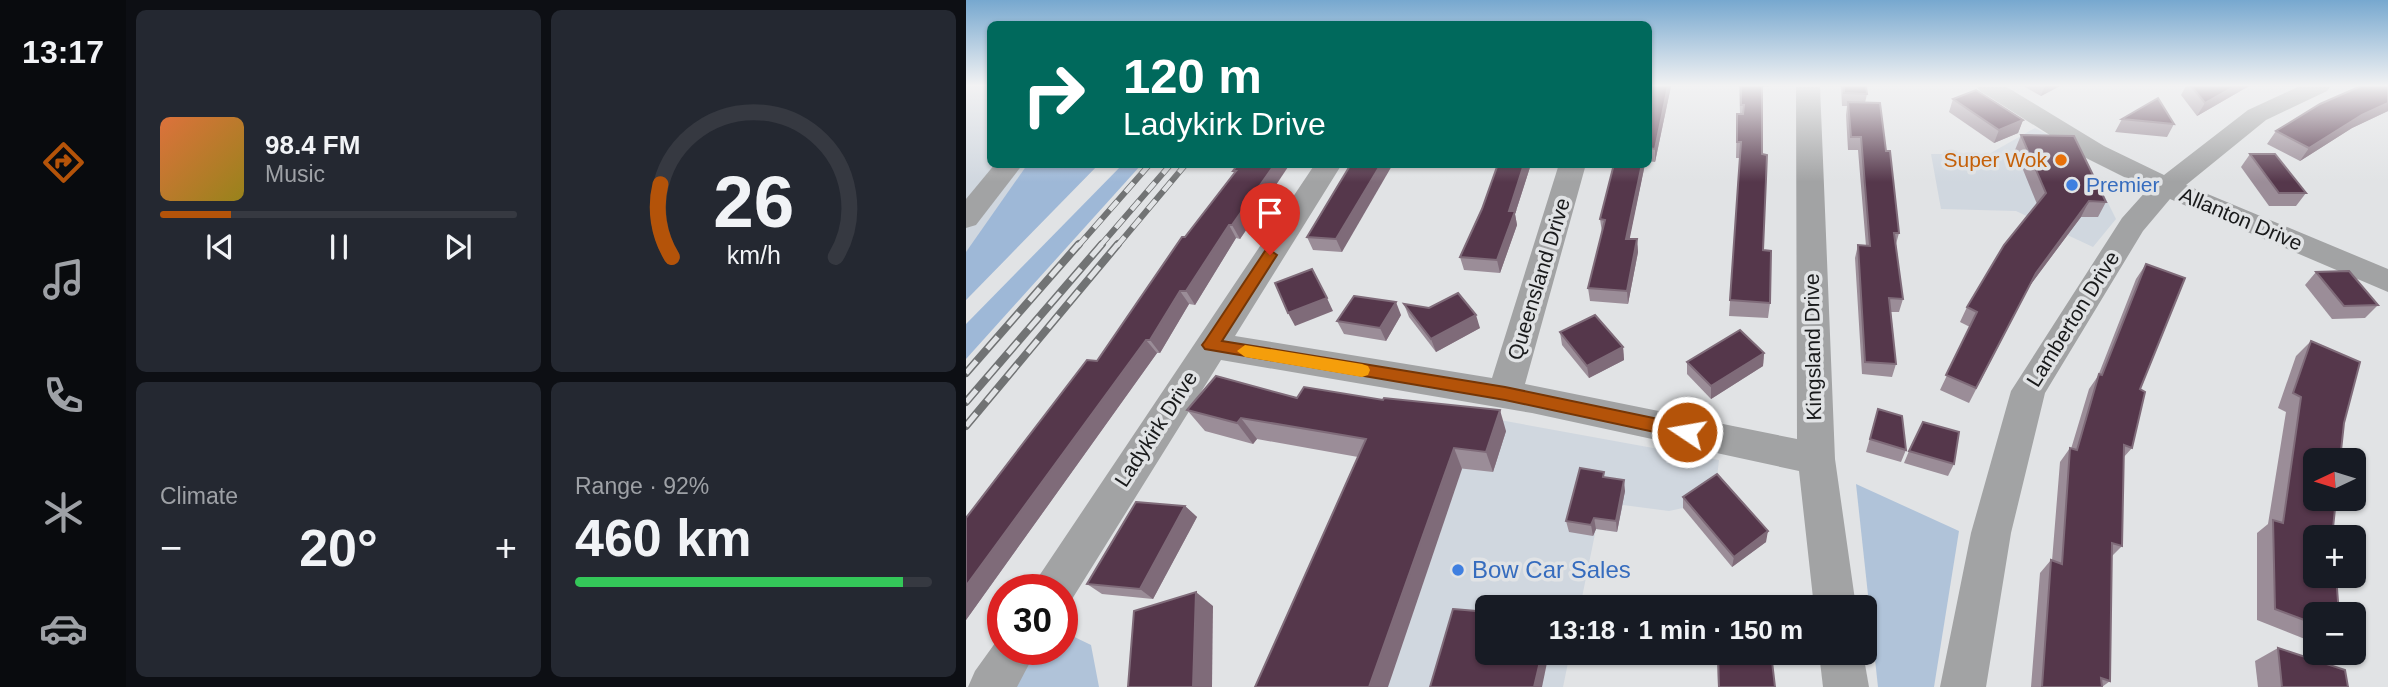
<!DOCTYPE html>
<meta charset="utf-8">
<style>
:root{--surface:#171b24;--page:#242831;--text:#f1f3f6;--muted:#9ea1a6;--line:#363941;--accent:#b45309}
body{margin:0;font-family:Helvetica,sans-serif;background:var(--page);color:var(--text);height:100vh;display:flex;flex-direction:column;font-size:26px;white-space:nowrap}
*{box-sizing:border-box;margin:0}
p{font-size:23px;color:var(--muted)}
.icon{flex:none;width:38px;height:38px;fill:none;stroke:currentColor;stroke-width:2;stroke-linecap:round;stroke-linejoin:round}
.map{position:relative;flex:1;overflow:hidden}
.sheet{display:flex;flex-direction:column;gap:10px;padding:10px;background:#0d0f14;width:840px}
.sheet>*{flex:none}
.banner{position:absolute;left:21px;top:21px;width:665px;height:147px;border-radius:10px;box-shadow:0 2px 5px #0004;background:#00695c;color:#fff;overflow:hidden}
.needle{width:46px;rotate:266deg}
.tools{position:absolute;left:1337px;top:448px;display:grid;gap:14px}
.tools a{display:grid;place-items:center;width:63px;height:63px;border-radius:10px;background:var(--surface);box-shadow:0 2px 5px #0004;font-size:35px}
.speed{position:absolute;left:21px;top:574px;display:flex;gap:14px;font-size:35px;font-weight:700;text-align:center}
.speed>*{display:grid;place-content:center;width:91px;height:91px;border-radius:50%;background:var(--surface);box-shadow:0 2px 5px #0004;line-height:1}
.speed .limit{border:10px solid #d22;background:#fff;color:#111}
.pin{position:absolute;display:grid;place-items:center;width:60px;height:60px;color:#fff;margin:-72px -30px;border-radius:50% 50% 50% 0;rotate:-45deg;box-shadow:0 0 7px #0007}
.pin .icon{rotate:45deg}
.me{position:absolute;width:77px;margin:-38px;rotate:282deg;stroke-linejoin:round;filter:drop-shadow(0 0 5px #0008)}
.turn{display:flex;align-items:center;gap:24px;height:147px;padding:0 21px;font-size:32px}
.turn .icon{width:91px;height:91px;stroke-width:2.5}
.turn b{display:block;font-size:49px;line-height:60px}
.big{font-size:52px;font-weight:700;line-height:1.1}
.sheet .widget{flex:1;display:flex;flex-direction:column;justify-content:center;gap:10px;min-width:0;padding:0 24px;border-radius:10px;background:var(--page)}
.sheet .dial{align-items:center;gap:0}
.dial svg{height:182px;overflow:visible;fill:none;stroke:var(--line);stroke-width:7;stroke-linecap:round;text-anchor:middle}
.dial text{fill:var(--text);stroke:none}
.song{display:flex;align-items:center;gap:21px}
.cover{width:84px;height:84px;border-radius:10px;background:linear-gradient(135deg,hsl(20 70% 55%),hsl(50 70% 35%))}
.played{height:7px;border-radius:4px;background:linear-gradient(90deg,var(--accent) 20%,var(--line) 20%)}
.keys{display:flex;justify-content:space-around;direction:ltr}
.heat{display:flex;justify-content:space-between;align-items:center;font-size:38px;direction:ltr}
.charge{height:10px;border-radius:5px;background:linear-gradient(90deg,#34c759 92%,var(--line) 0)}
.sheet .tiles{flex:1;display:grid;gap:10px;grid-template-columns:repeat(2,1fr)}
.trip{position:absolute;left:509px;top:595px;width:402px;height:70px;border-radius:10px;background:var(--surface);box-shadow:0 2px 5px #0004;font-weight:700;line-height:70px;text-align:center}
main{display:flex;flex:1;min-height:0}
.tabs{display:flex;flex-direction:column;width:126px;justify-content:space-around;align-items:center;background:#090b0e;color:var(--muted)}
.tabs .icon{width:49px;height:49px}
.tabs .on{color:var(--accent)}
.tabs b{font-size:32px;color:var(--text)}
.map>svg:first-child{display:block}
</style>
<main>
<nav class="tabs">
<b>13:17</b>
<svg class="icon on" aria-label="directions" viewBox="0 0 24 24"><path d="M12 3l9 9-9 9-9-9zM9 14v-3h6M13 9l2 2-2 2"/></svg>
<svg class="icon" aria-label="music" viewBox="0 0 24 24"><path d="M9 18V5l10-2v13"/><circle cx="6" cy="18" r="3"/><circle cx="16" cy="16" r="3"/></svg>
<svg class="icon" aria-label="phone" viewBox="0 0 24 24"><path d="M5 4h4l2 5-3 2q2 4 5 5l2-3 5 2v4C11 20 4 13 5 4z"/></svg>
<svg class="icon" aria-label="climate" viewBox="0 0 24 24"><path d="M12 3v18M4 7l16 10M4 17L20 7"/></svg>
<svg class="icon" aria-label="car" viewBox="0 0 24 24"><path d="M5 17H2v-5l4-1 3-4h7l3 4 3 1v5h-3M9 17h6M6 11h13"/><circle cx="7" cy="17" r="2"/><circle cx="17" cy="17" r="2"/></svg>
</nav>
<section class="sheet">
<div class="tiles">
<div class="widget">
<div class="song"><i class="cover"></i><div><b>98.4 FM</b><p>Music</p></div></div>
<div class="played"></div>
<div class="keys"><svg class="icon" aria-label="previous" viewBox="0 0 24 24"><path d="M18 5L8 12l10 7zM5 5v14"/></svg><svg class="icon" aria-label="pause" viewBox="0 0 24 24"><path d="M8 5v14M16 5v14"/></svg><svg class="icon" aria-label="next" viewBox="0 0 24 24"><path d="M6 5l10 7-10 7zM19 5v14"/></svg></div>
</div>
<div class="widget dial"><svg viewBox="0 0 100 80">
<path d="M14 69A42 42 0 1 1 86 69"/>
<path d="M14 69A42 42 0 0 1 9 37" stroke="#b45309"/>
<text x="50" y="56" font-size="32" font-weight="700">26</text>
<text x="50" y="72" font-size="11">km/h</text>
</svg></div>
<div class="widget"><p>Climate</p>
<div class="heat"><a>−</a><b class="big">20°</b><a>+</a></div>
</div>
<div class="widget"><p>Range · 92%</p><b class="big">460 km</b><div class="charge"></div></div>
</div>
</section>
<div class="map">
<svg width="1422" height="687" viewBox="0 0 1422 687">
<rect width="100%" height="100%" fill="#e1e3e5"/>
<g fill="#d0d7df">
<path d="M0 86H24V164L132 165 0 300Z"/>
<path d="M1069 128 1117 153 1150 219 1127 247 1050 211 975 209 965 154H1023Z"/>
<path d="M441 403 753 460 750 486 717 508 703 511 657 505 651 532 630 529 614 607H522V653H604L597 687H309Z"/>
</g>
<g fill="#b0c3d9">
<path d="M890 484 993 531 968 687H912Z"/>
<path d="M96 631 125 645 133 687H42L65 649H96Z"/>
</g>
<g fill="#9eb8d7">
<path d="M61 165H132L0 300V252Z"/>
<path d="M156 165H175L0 359V324Z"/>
</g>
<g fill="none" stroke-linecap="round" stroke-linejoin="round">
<g fill="#a2a3a4" fill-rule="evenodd">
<path d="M830 86H854L869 459 890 607H848L833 471 566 413 255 360 103 604 96 607V590H67L73 576 349 164H376L269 336 526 378 593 164H620L559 384 831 439Z"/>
<path d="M1010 86H1039L1138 146 1198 175 1282 110 1334 86H1365L1361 91 1300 120 1220 185 1422 269V292L1204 199 1177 231 1079 393 1045 533 1020 687H974L1005 533 1045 391 1156 218 1182 189 1120 158 1014 91Z"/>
<path d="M29 164H57L10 225 0 228V199Z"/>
<path d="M37 632V649H71L51 687H2L9 671Z"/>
<path d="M853 653H897L903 687H857Z"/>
</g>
<g stroke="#717374" stroke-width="6">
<g id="rail-far1">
<path d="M112 246 184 164"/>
<path d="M134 246 205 164"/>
<path d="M151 246 220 164"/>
</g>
</g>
<g stroke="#717374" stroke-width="8">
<g id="rail">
<path d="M0 373 113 244"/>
<path d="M0 402 136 244"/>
<path d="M0 426 152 244"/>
</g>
</g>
<use href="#rail-far1" stroke="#e1e3e5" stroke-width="4.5" stroke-dasharray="12" stroke-linecap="butt"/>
<use href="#rail" stroke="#e1e3e5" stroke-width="5" stroke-dasharray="16" stroke-linecap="butt"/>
</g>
<g fill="#9b8d98">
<path d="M682 86H705L689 162 682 161Z"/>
<path d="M773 86H803V87H796L797 250 804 303 802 318 763 316 774 158H770L771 114H774Z"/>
<path d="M875 86H900L901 94 899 103 920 151 933 233 930 244 937 299 933 312H925L930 364 926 377 896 374 889 258 892 245 900 246 892 150H882L880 115 881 106H876Z"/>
<path d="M1057 86H1094L1075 96Z"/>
<path d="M1220 86H1283L1231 116 1215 95Z"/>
<path d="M1422 86V111L1386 128 1334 161 1301 144 1310 131Z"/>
<path d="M987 99 1057 120 1052 133 1028 143 983 112Z"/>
<path d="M1156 119 1208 124 1201 137 1149 132Z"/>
<path d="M1055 135 1140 202 1132 217H1115L1062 288 1003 403 974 390 1004 327 994 322 1001 307 1071 204 1049 150Z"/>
<path d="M1284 154 1340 193 1330 206H1303L1275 167Z"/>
<path d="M272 164 302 199 274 239 270 238 229 305 223 304 194 353H191L0 620V518L131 361 219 237 268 173 267 171Z"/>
<path d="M385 164 376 252 347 250 341 237Z"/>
<path d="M532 164H565L549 214 551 225 534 273 498 270 494 257 516 209Z"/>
<path d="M648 164H679L663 239H671L672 252 662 304 624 301 622 288 636 232 634 219Z"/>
<path d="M1180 264 1174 389 1166 448 1157 458 1156 546 1145 557 1144 681 1136 687H1065L1074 573 1085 560 1086 561 1094 462 1104 448 1105 449 1123 389 1132 376 1170 279Z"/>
<path d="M1350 272 1412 305 1399 318 1366 319 1339 285Z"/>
<path d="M438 304 514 328 470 352 443 317Z"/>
<path d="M435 315 420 341 378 334 371 321Z"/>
<path d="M594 332 657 347 658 360 623 378 596 345Z"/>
<path d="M1345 341 1378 423 1349 614V643L1291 620V533L1302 524 1320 412 1312 408 1330 356Z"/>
<path d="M798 353 797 366 745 399 721 374V362Z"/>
<path d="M331 398 540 431 527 472 392 457 291 439 287 444 239 431 221 410Z"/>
<path d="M912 409 940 450 935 462 900 452Z"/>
<path d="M943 451 988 464 982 476 938 463Z"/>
<path d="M639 477 659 491 651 532 630 529 627 536 603 532 600 521Z"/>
<path d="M717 497 800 542 766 567 717 508Z"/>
<path d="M219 506 231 517 187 599 136 594 121 584Z"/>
<path d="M1312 648 1382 687H1292L1289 661Z"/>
<path d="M751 653H752L809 687H752Z"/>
</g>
<g fill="#7f6b79">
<path d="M702 86H705L689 162V149Z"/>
<path d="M1079 86H1094L1075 96Z"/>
<path d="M1269 86H1283L1231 116 1239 103Z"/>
<path d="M1422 103V111L1386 128 1334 161 1343 148 1396 115Z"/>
<path d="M1057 120 1052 133 1028 143 1033 130Z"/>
<path d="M309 164H324L274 239 266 225Z"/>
<path d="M415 164H427L376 252 370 239Z"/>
<path d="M558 164H565L549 214 551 225 534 273 531 260 543 211Z"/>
<path d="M676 164H679L661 252 660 239Z"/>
<path d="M1123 201 1115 217 1062 288 1003 403 1070 273Z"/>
<path d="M263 225 270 238 229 305 220 291Z"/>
<path d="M671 239 672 252 662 304 661 291Z"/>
<path d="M214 291 223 304 194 353 184 340Z"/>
<path d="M361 298 367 311 329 326 322 313Z"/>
<path d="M430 302 435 315 420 341 414 328Z"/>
<path d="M510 315 514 328 470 352 465 339Z"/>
<path d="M180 340 191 353 0 620V586Z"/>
<path d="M657 347 658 360 623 378 621 366Z"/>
<path d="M798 353 797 366 745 399V386Z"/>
<path d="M534 410 540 431 527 472 520 452Z"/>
<path d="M275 418 291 439 287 444 271 423Z"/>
<path d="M488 448 496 469 422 687H403Z"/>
<path d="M658 480 659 491 651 532 650 521Z"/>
<path d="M219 506 231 517 187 599 174 589Z"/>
<path d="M628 518 630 529 627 536 625 525Z"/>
<path d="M802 531 800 542 766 567 768 557Z"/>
<path d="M230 592 247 606 246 687H227Z"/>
<path d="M576 653H583L576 687H568Z"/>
</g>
<g fill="#55374b" stroke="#7f6b79" stroke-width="2">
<path d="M682 86H702L689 149 682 148Z"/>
<path d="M775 86H796V154L801 155 797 250 805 251 804 303 764 300 775 142H771V114H777L778 105H775Z"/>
<path d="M878 86H900L901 94 878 93Z"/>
<path d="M1225 86H1269L1239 103Z"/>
<path d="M1395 86H1422V103L1396 115 1343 148 1310 131 1354 104Z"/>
<path d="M1010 90 1057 120 1033 130 987 99Z"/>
<path d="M1192 98 1208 124 1156 119Z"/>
<path d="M882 102 914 103 920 151H924L933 233H928L937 299 923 298 930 364 899 362 892 245 904 246 895 137H885Z"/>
<path d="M1055 135 1108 136 1140 202 1123 201 1070 273 1010 388 980 375 1011 312 1001 307 1038 245 1080 193Z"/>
<path d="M1284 154H1309L1340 193H1313Z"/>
<path d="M272 164H309L266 225H263L220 291H214L184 340H180L0 586V518L121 360 131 361 216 237H219L270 171H267Z"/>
<path d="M385 164H415L370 239 341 237Z"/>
<path d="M532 164H558L543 211H549L531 260 494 257 516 209Z"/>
<path d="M648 164H676L660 239H671L661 291 622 288 639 220 634 219Z"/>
<path d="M1180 264 1219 278 1174 389 1179 392 1166 448 1158 445 1156 546 1146 543 1144 681 1135 678 1136 687H1076L1085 560 1096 564 1104 448 1111 450 1133 374 1136 375Z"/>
<path d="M346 269 361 298 322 313 309 283Z"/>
<path d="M1383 271 1412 305 1378 306 1350 272Z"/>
<path d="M492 293 510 315 465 339 438 304 463 308Z"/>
<path d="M388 296 430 302 414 328 371 321Z"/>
<path d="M629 315 657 347 621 366 594 332Z"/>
<path d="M774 330 798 353 745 386 721 362Z"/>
<path d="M1345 341 1394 362 1378 423 1374 460H1349V499H1370L1367 528V537H1349V576H1370L1373 614H1349V624L1309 609 1307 520 1317 523 1335 397 1327 393Z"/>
<path d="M250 376 331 398 338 387 417 400 418 398 534 410 520 452 488 448 403 687H289L400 439 275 418 271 423 221 410Z"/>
<path d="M912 409 936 416 940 450 904 439Z"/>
<path d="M957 422 993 432 988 464 943 451Z"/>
<path d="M614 468 638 472 637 477 658 480 650 521 628 518 625 525 600 521Z"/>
<path d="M751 474 802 531 768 557 717 497Z"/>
<path d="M170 502 219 506 174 589 121 584Z"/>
<path d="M230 592 227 687H162L168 611Z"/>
<path d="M487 609 522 612V653H576L568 687H464Z"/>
<path d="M1312 648 1379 670 1382 687H1316Z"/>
<path d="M752 653H805L809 687H753Z"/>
</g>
<linearGradient id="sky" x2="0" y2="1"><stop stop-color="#77a8cf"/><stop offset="0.47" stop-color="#f2f2f3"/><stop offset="1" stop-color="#f2f2f3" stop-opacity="0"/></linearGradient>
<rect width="1422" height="182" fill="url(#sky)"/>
<path fill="#b45309" stroke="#753606" stroke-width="2" d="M304 250 311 255 256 341 539 387 721 425 727 427 729 432 727 437 721 439 539 400 239 349 236 345 239 341 299 251Z"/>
<path fill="#f59e0b" d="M279 345 396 364 402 366 404 370 402 375 396 377 279 357 271 351Z"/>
<circle fill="#e8710a" stroke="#e1e3e5" stroke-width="2.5" cx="1095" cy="160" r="7"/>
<g fill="#3f7fe0" stroke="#e1e3e5" stroke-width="2.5">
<circle cx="1106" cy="185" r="7"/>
<circle cx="492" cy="570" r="7"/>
</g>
<g text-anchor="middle" stroke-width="7" stroke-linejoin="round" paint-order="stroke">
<g font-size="21" fill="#c56008" stroke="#e1e3e5" text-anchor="end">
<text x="1081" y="167">Super Wok</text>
</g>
<g font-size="21" fill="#366cbe" stroke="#e1e3e5" text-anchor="start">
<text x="1120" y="192">Premier</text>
</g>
<g font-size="21" fill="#191a1b" stroke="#e1e3e5">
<text transform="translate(1275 219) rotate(23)" y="7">Allanton Drive</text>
<text transform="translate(573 279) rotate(-73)" y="7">Queensland Drive</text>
<text transform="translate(1107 319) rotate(-58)" y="7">Lamberton Drive</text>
<text transform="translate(847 347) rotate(-91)" y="7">Kingsland Drive</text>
<text transform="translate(190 429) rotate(-57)" y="7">Ladykirk Drive</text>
</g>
<g font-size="24" fill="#366cbe" stroke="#e1e3e5" text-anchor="start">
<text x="506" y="578">Bow Car Sales</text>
</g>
</g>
</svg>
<div class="tools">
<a><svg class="needle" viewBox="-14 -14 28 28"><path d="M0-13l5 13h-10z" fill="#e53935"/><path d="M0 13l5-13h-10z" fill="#9ea1a6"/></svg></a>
<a>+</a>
<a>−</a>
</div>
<div class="speed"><div class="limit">30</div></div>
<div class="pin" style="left:304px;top:255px;background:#d93025"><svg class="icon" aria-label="arrive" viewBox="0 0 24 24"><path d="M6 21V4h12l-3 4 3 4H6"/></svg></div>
<svg class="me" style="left:721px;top:432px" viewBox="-20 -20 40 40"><circle r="17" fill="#b45309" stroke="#fff" stroke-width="3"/><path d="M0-11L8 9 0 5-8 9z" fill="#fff"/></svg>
<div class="trip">13:18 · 1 min · 150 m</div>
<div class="banner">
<div class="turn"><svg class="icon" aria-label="right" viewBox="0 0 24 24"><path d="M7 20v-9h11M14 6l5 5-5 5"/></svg><div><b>120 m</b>Ladykirk Drive</div></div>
</div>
</div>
</main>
